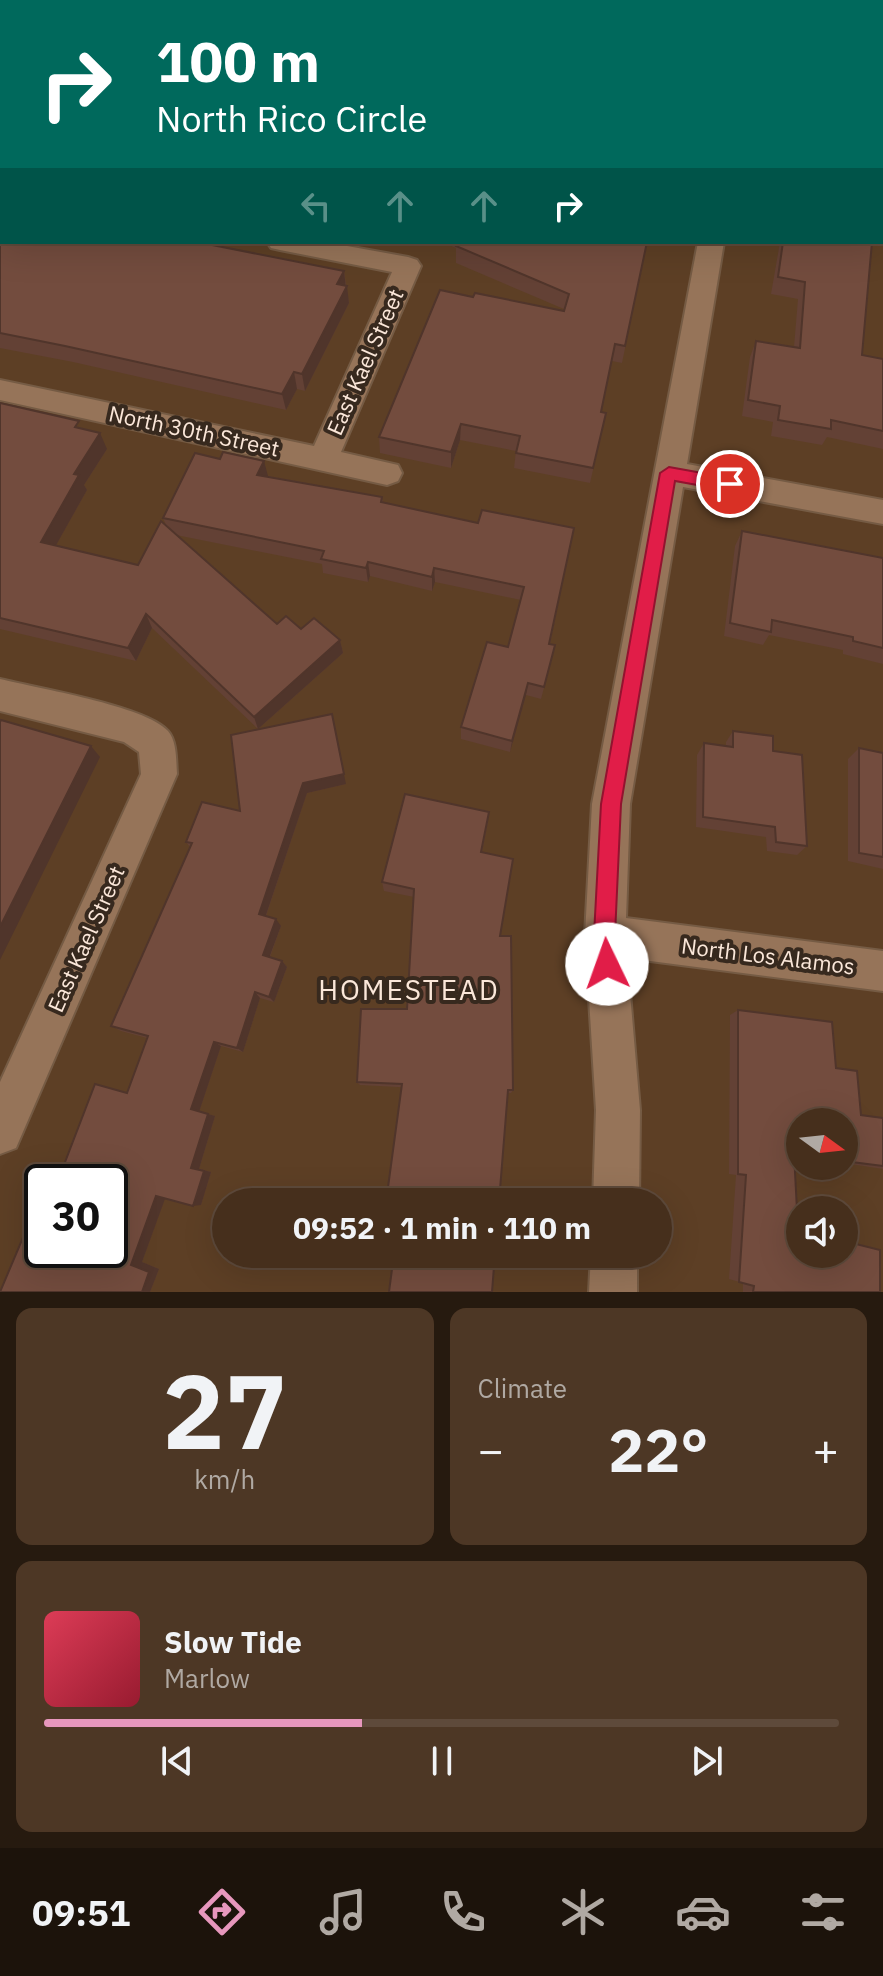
<!DOCTYPE html>
<meta charset="utf-8">
<style>
:root{--surface:#462f1c;--page:#4d3725;--text:#f1f3f6;--muted:#b0a9a3;--line:#5e4a3b;--accent:#e797bd}
body{margin:0;font-family:"IBM Plex Sans",sans-serif;background:var(--page);color:var(--text);height:100vh;display:flex;flex-direction:column;font-size:30px;white-space:nowrap}
*{box-sizing:border-box;margin:0}
p{font-size:26px;color:var(--muted)}
.icon{flex:none;width:44px;height:44px;fill:none;stroke:currentColor;stroke-width:2;stroke-linecap:round;stroke-linejoin:round}
.map{position:relative;height:1292px;overflow:hidden}
.drawer{display:flex;flex-direction:column;gap:16px;padding:16px;background:#261a0f;flex:1}
.drawer>*{flex:none}
.top-card{position:absolute;left:0px;top:0px;width:884px;height:244px;box-shadow:0 8px 32px #0002,0 0 0 2px var(--line);background:#00695c;color:#fff;overflow:hidden}
.needle{width:52px;rotate:105deg}
.tools{position:absolute;left:786px;top:1108px;display:grid;gap:16px}
.tools a{display:grid;place-items:center;width:72px;height:72px;border-radius:50%;background:var(--surface);box-shadow:0 8px 32px #0002,0 0 0 2px var(--line);font-size:40px}
.speed{position:absolute;left:24px;top:1164px;display:flex;gap:16px;font-size:40px;font-weight:700;text-align:center}
.speed>*{display:grid;place-content:center;width:104px;height:104px;border-radius:50%;background:var(--surface);box-shadow:0 8px 32px #0002,0 0 0 2px var(--line);line-height:1}
.speed .limit{border:4px solid #111;border-radius:12px;background:#fff;color:#111}
.pin{position:absolute;display:grid;place-items:center;width:68px;height:68px;color:#fff;margin:-34px;border:4px solid #fff;border-radius:50%;box-shadow:0 2px 8px #0007}
.me{position:absolute;width:88px;margin:-44px;rotate:357deg;stroke-linejoin:round;filter:drop-shadow(0 0 6px #0008)}
.turn{display:flex;align-items:center;gap:28px;height:168px;padding:0 24px;font-size:36px}
.turn .icon{width:104px;height:104px;stroke-width:2.5}
.turn b{display:block;font-size:56px;line-height:68px}
.lanes{display:flex;align-items:center;height:76px;padding:0 24px;background:#0003;justify-content:center;gap:40px;direction:ltr}
.lanes .off{opacity:.35}
.big{font-size:60px;font-weight:800;line-height:1.1}
.drawer .tile{flex:1;display:flex;flex-direction:column;justify-content:center;gap:12px;min-width:0;padding:0 28px;border-radius:16px;background:var(--page)}
.drawer .dial{align-items:center;gap:0}
.dial b{font-size:104px;line-height:1}
.song{display:flex;align-items:center;gap:24px}
.cover{width:96px;height:96px;border-radius:12px;background:linear-gradient(135deg,hsl(350 70% 55%),hsl(350 70% 35%))}
.played{height:8px;border-radius:4px;background:linear-gradient(90deg,var(--accent) 40%,var(--line) 40%)}
.keys{display:flex;justify-content:space-around;direction:ltr}
.heat{display:flex;justify-content:space-between;align-items:center;font-size:44px;direction:ltr}
.drawer .tiles{flex:1;display:grid;gap:16px;grid-template-columns:1fr 1fr}
.tile:last-child{grid-column:span 2}
.trip{position:absolute;left:212px;top:1188px;width:460px;height:80px;border-radius:40px;background:var(--surface);box-shadow:0 8px 32px #0002,0 0 0 2px var(--line);font-weight:800;line-height:80px;text-align:center}
.dock{display:flex;height:128px;justify-content:space-around;align-items:center;background:#1c130b;color:var(--muted)}
.dock .icon{width:56px;height:56px}
.dock .active{color:var(--accent)}
.dock b{font-size:36px;color:var(--text)}
.map>svg:first-child{display:block}
</style>
<div class="map">
<svg width="883" height="1292" viewBox="0 0 883 1292">
<rect width="100%" height="100%" fill="#5d3f25"/>
<g fill="none" stroke-linecap="round" stroke-linejoin="round">
<g stroke="#755b44" stroke-width="4">
<g id="lane">
<path d="M201 0H211L212 2H202Z"/>
<rect x="0" y="38" width="2" height="6"/>
<rect x="0" y="156" width="2" height="6"/>
</g>
</g>
<g stroke="#755b44" stroke-width="4">
<g id="street">
<rect x="0" y="182" width="2" height="16"/>
<rect x="882" y="189" width="1" height="16"/>
<path d="M267 242H325L408 257 417 260 421 266 341 452 398 465 402 473 398 481 387 485 0 400V380L314 446 392 272 280 250 271 248Z"/>
<path d="M698 242H724L687 464 883 500V524L683 487 630 804 626 918 883 951V991L627 958 640 1110 639 1202H593L596 1110 585 935 592 804Z"/>
<path d="M0 679C36 688 146 706 168 731 177 741 176 761 177 774L16 1148 0 1154V1082L141 774 139 752 124 742 0 711Z"/>
<path d="M591 1254H637V1292H589Z"/>
</g>
</g>
<use href="#lane" fill="#967459" fill-rule="evenodd"/>
<use href="#street" fill="#967459" fill-rule="evenodd"/>
</g>
<g fill="#634135">
<path d="M0 206 344 271 349 303 305 391 297 389 286 410 73 362 0 348Z"/>
<path d="M442 242H647L622 363 612 361 601 412 606 413 590 483 514 468 516 451 460 440 451 468 380 453 379 437 473 297 564 311V309L456 263V248Z"/>
<path d="M780 242H872L862 355 883 359V449L827 437 822 445 771 436 773 422 742 416 750 357 756 341 794 347 798 299 771 294Z"/>
<path d="M0 403 82 429 107 449 84 485 87 490 56 545 138 565 166 525 163 518 268 476 382 497 383 502 478 523 574 528 550 644 552 658 541 699 526 695 510 752 461 739V727L508 647 521 600 435 582 432 591 370 576 368 582 323 573 322 564 176 535 277 624 301 629 340 640 343 653 258 729 152 628 136 661 0 629Z"/>
<path d="M742 531 883 558V664L843 654V650L769 635 763 645 724 636 735 546Z"/>
<path d="M733 731 773 751 807 846 797 855 767 851 766 837 696 827 697 755 704 743 726 746V742Z"/>
<path d="M231 735 346 784 307 793 266 916 281 926 270 957 282 961 287 967 274 1002 260 998 243 1052 221 1046 199 1112 215 1116 199 1169 211 1172 201 1205 165 1198 142 1262 159 1269 150 1292H0L27 1228 40 1227 42 1250H110L127 1093 147 1038 121 1031 111 1026 190 847 186 842 240 811Z"/>
<path d="M859 748 883 753V869L848 861V759Z"/>
<path d="M488 822 482 852 500 936 513 1090 511 1093 360 1085 357 1082 407 1009 414 897 384 891 382 882Z"/>
<path d="M738 1010 836 1068 861 1115 883 1118V1169L844 1163V1122H800V1157L794 1156 798 1229 880 1292H743V1283L729 1279 736 1175 729 1174 730 1015Z"/>
</g>
<g fill="#50352b">
<path d="M344 271 346 288 337 284Z"/>
<path d="M347 286 349 303 305 391 302 374Z"/>
<path d="M294 372 297 389 286 410 282 394Z"/>
<path d="M461 424 460 440 451 468V452Z"/>
<path d="M100 433 107 449 84 485 87 490 50 556 41 542 74 474Z"/>
<path d="M264 461 268 476 261 490 257 475Z"/>
<path d="M368 562 370 576 368 582 366 568Z"/>
<path d="M434 568 435 582 432 591V577Z"/>
<path d="M146 614 152 628 136 661 128 648Z"/>
<path d="M340 640 343 653 258 729 254 717Z"/>
<path d="M528 683 526 695 510 752 512 741Z"/>
<path d="M332 714 346 784 307 793 264 921 259 914 303 783Z"/>
<path d="M91 746 100 757 0 960V927Z"/>
<path d="M276 919 281 926 268 961 263 955Z"/>
<path d="M282 961 287 967 274 1002 269 997Z"/>
<path d="M255 992 260 998 243 1052 237 1048Z"/>
<path d="M214 1042 221 1046 199 1112 191 1109Z"/>
<path d="M208 1114 215 1116 199 1169 211 1172 201 1205 193 1206 191 1168Z"/>
<path d="M156 1196H166L142 1262 159 1269 150 1292H142L131 1265Z"/>
<path d="M40 1227H42V1233L27 1228Z"/>
</g>
<g fill="#734c3e" stroke="#50352b" stroke-width="2">
<rect x="882" y="100" width="1" height="36"/>
<path d="M0 206H2V242H197L344 271 337 284 347 286 302 374 294 372 282 394 65 346 0 333Z"/>
<path d="M458 242H647L625 346 615 344 601 412 606 413 593 468 516 453 520 436 461 424 451 452 379 437 440 290 473 297 475 293 564 311 569 294 456 246Z"/>
<path d="M783 242H872L862 355 883 359V431L831 420V429L778 420 780 406 748 400 756 341 800 348 805 282 778 277Z"/>
<path d="M0 403 79 421 75 427 100 433 74 474 79 475 41 542 138 565 161 521 277 624 286 616 301 629 314 618 340 640 254 717 146 614 128 648 0 618Z"/>
<path d="M223 452 264 461 257 475 382 497 381 502 478 523 482 510 574 528 549 644 555 645 544 687 528 683 512 741 461 727 487 642 508 647 524 587 434 568 432 577 368 562 366 568 321 559 324 551 163 518 195 453 220 459Z"/>
<path d="M742 531 883 558V648L853 641V637L772 620 771 632 730 623Z"/>
<path d="M332 714 344 774 303 783 259 914 276 919 263 955 282 961 269 997 255 992 237 1048 214 1042 191 1109 208 1114 191 1168 204 1171 193 1206 156 1196 131 1265 149 1272 142 1292H0L27 1228 42 1233V1250H110V1182H92L93 1178 62 1170 95 1084 127 1093 148 1036 111 1026 192 843 186 842 202 802 240 811 231 735Z"/>
<path d="M1 720 91 746 0 927V722Z"/>
<path d="M733 731 773 736V751L802 755 807 846 776 842 775 827 703 817 704 743 733 747Z"/>
<path d="M859 748 883 753V857L859 853Z"/>
<path d="M405 794 489 812 481 852 513 859 500 936H511L513 1090H508L499 1202H386L402 1084 357 1082 361 1009H407L414 889 382 882Z"/>
<path d="M738 1010 832 1022 836 1068 857 1071 861 1115 883 1118V1166L844 1161V1122H800V1154L794 1153 798 1229H800V1254H844V1241L880 1250V1292H753L754 1286 739 1282 746 1175 738 1174Z"/>
<path d="M394 1254H495L492 1292H389Z"/>
</g>
<path fill="#e11d48" stroke="#92132f" stroke-width="2" d="M669 467 730 478 738 484 730 491 675 481 621 804 615 935 618 964 615 972 607 975 599 972 594 935 601 804 660 473Z"/>
<g text-anchor="middle" stroke-width="8" stroke-linejoin="round" paint-order="stroke">
<g font-size="22" fill="#fbe7d9" stroke="#37291e">
<text transform="translate(365 362) rotate(-66)" y="8">East Kael Street</text>
<text transform="translate(194 431) rotate(12)" y="8">North 30th Street</text>
<text transform="translate(86 939) rotate(-66)" y="8">East Kael Street</text>
<text transform="translate(768 956) rotate(7)" y="8">North Los Alamos</text>
</g>
<g font-size="28" letter-spacing="2" fill="#fbe7d9" stroke="#37291e">
<text x="409" y="1000">HOMESTEAD</text>
</g>
</g>
</svg>
<div class="tools">
<a><svg class="needle" viewBox="-14 -14 28 28"><path d="M0-13l5 13h-10z" fill="#e53935"/><path d="M0 13l5-13h-10z" fill="#b0a9a3"/></svg></a>
<a><svg class="icon" aria-label="sound" viewBox="0 0 24 24"><path d="M4 9h4l5-4v14l-5-4H4zM17 9q2 3 0 6"/></svg></a>
</div>
<div class="speed"><div class="limit">30</div></div>
<div class="pin" style="left:730px;top:484px;background:#d93025"><svg class="icon" aria-label="arrive" viewBox="0 0 24 24"><path d="M6 21V4h12l-3 4 3 4H6"/></svg></div>
<svg class="me" style="left:607px;top:964px" viewBox="-20 -20 40 40"><circle r="19" fill="#fff"/><path d="M0-13L10 11 0 6-10 11z" fill="#e11d48"/></svg>
<div class="trip">09:52 · 1 min · 110 m</div>
<div class="top-card">
<div class="turn"><svg class="icon" aria-label="right" viewBox="0 0 24 24"><path d="M7 20v-9h11M14 6l5 5-5 5"/></svg><div><b>100 m</b>North Rico Circle</div></div>
<div class="lanes"><svg class="icon off" aria-label="left" viewBox="0 0 24 24"><path d="M17 20v-9H6M10 6l-5 5 5 5"/></svg><svg class="icon off" aria-label="ahead" viewBox="0 0 24 24"><path d="M12 20V5M6 11l6-6 6 6"/></svg><svg class="icon off" aria-label="ahead" viewBox="0 0 24 24"><path d="M12 20V5M6 11l6-6 6 6"/></svg><svg class="icon" aria-label="right" viewBox="0 0 24 24"><path d="M7 20v-9h11M14 6l5 5-5 5"/></svg></div>
</div>
</div>
<section class="drawer">
<div class="tiles">
<div class="tile dial"><b>27</b><p>km/h</p></div>
<div class="tile"><p>Climate</p>
<div class="heat"><a>−</a><b class="big">22°</b><a>+</a></div>
</div>
<div class="tile">
<div class="song"><i class="cover"></i><div><b>Slow Tide</b><p>Marlow</p></div></div>
<div class="played"></div>
<div class="keys"><svg class="icon" aria-label="previous" viewBox="0 0 24 24"><path d="M18 5L8 12l10 7zM5 5v14"/></svg><svg class="icon" aria-label="pause" viewBox="0 0 24 24"><path d="M8 5v14M16 5v14"/></svg><svg class="icon" aria-label="next" viewBox="0 0 24 24"><path d="M6 5l10 7-10 7zM19 5v14"/></svg></div>
</div>
</div>
</section>
<nav class="dock">
<b>09:51</b>
<svg class="icon active" aria-label="directions" viewBox="0 0 24 24"><path d="M12 3l9 9-9 9-9-9zM9 14v-3h6M13 9l2 2-2 2"/></svg>
<svg class="icon" aria-label="music" viewBox="0 0 24 24"><path d="M9 18V5l10-2v13"/><circle cx="6" cy="18" r="3"/><circle cx="16" cy="16" r="3"/></svg>
<svg class="icon" aria-label="phone" viewBox="0 0 24 24"><path d="M5 4h4l2 5-3 2q2 4 5 5l2-3 5 2v4C11 20 4 13 5 4z"/></svg>
<svg class="icon" aria-label="climate" viewBox="0 0 24 24"><path d="M12 3v18M4 7l16 10M4 17L20 7"/></svg>
<svg class="icon" aria-label="car" viewBox="0 0 24 24"><path d="M5 17H2v-5l4-1 3-4h7l3 4 3 1v5h-3M9 17h6M6 11h13"/><circle cx="7" cy="17" r="2"/><circle cx="17" cy="17" r="2"/></svg>
<svg class="icon" aria-label="filters" viewBox="0 0 24 24"><path d="M4 7h16M4 17h16"/><circle cx="9" cy="7" r="2"/><circle cx="15" cy="17" r="2"/></svg>
</nav>
